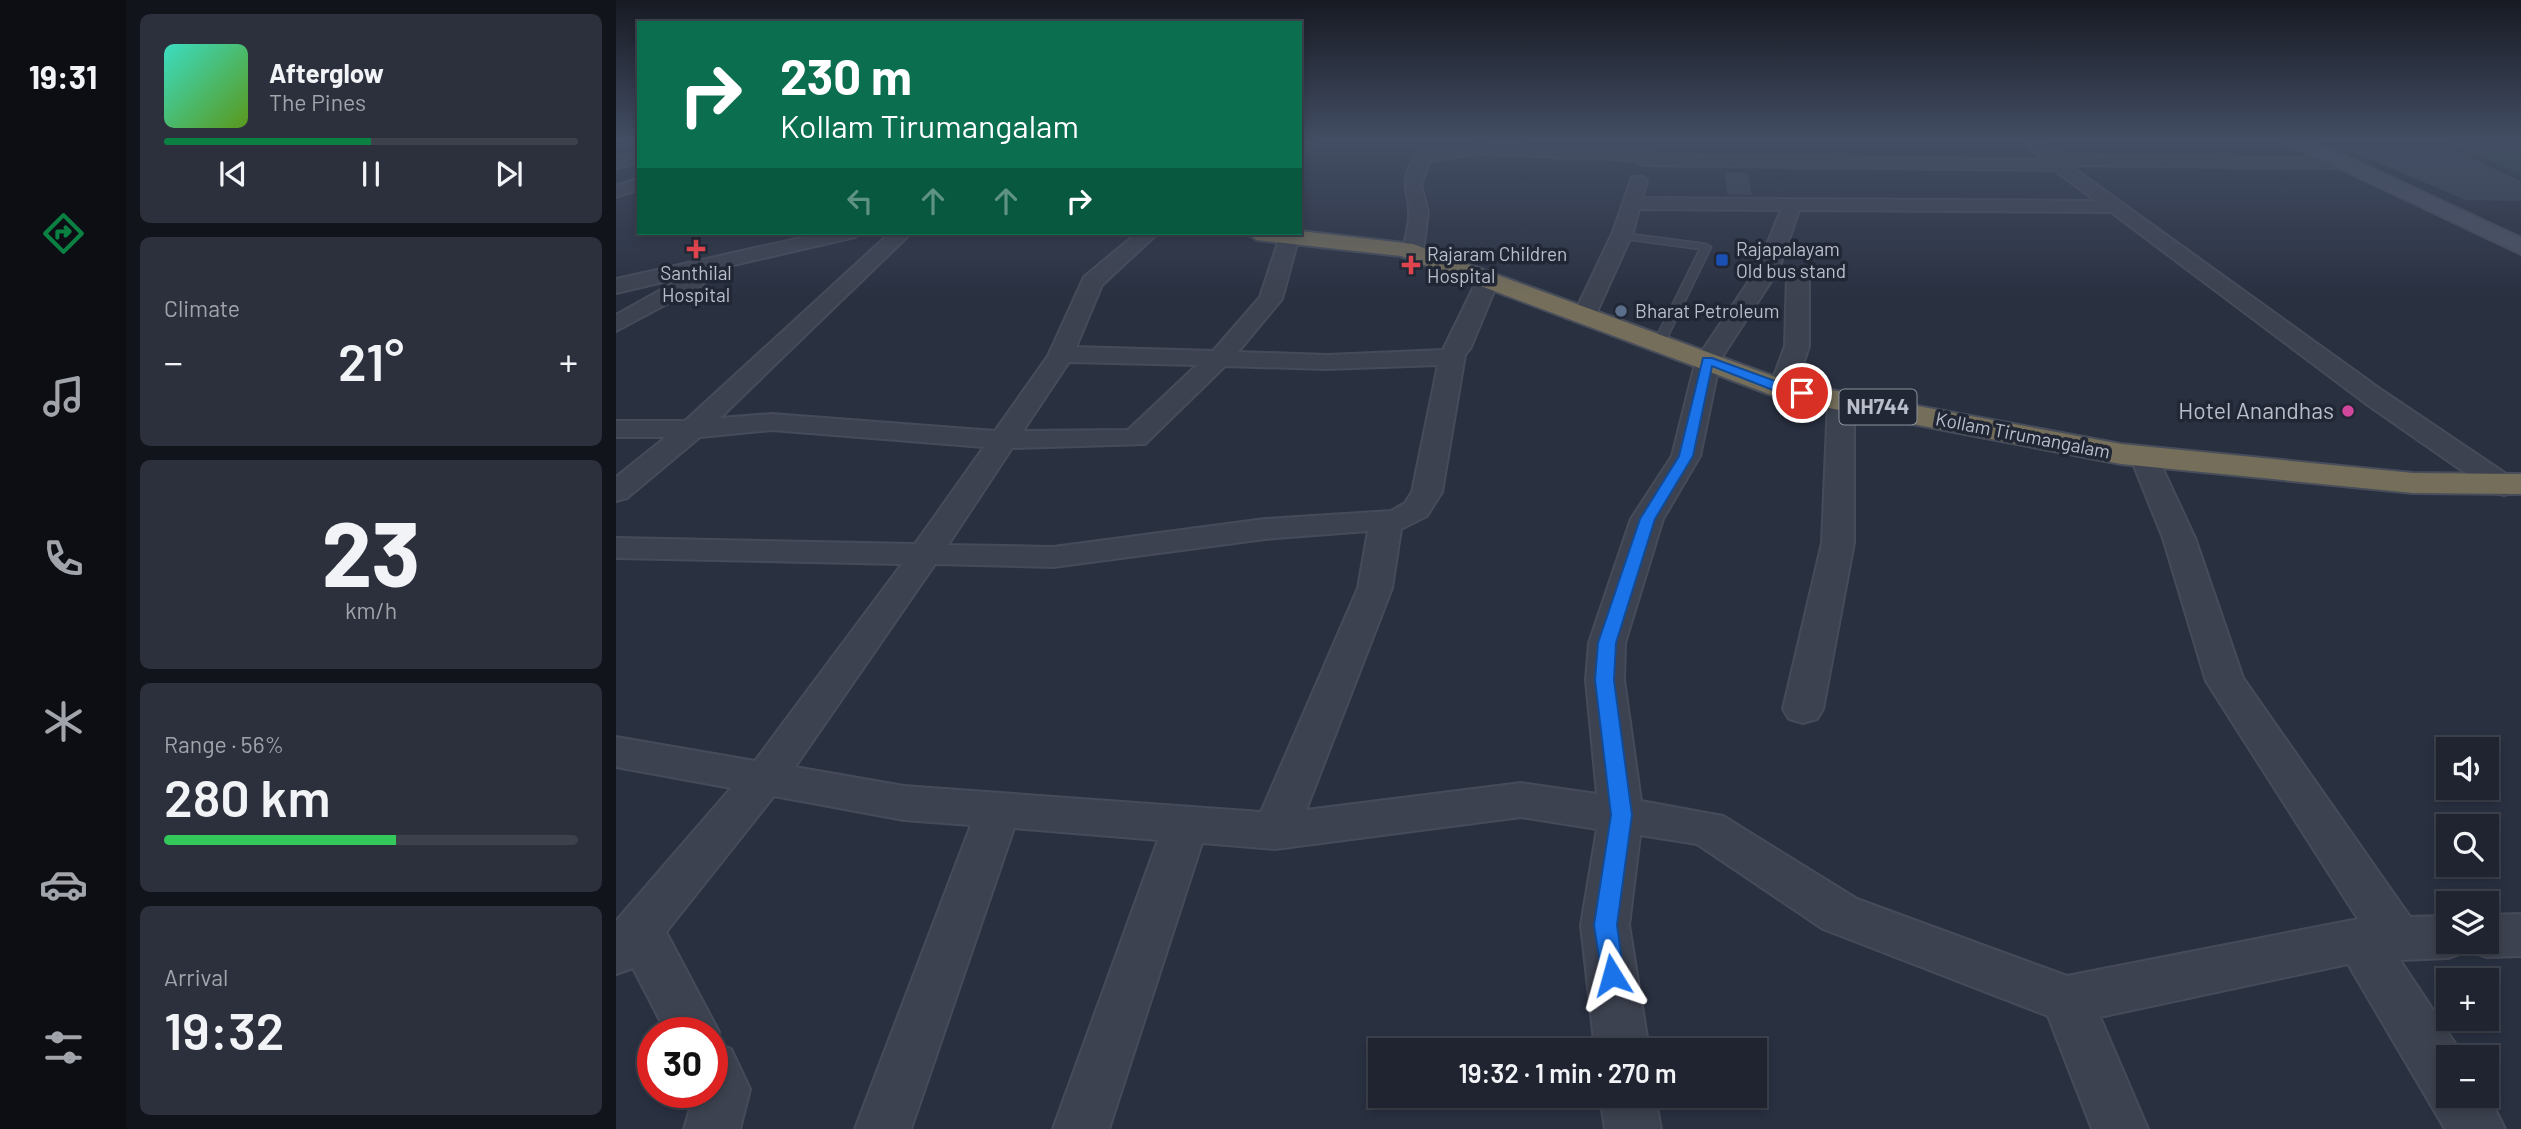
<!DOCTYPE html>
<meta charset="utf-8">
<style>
:root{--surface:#1f2430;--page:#2c303c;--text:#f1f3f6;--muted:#a1a4ab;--line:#3c414c;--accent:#0b8043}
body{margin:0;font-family:Barlow,sans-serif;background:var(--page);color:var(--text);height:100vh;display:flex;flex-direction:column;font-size:26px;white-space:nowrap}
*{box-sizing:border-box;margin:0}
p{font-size:23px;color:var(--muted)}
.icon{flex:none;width:38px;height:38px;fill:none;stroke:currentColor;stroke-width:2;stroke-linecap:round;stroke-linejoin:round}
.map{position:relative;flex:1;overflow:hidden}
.side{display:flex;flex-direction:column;gap:14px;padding:14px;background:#11141a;width:490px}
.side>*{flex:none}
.banner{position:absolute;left:21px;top:21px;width:665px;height:214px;border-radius:0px;box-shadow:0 4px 10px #0003,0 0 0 2px var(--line);background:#0b6e4f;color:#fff;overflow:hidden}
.buttons{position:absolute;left:1820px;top:737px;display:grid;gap:14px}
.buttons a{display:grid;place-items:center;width:63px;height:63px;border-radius:0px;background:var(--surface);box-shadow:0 4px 10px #0003,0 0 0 2px var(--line);font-size:35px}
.speed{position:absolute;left:21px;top:1017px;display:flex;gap:14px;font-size:35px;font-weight:700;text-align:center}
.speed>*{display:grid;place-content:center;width:91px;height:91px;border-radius:50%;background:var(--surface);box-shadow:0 4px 10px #0003,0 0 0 2px var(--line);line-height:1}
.speed .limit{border:10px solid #d22;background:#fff;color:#111}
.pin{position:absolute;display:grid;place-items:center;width:60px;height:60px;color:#fff;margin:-30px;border:4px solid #fff;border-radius:50%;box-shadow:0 2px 7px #0007}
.me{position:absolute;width:77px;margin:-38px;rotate:352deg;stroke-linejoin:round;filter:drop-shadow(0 0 5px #0008)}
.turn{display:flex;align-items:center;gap:24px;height:147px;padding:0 28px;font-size:32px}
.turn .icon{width:91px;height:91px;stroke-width:2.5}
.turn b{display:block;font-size:49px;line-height:60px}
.lanes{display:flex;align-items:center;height:66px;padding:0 28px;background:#0003;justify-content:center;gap:35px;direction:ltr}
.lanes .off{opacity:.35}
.big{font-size:52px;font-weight:600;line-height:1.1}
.side .card{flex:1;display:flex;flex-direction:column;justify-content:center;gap:10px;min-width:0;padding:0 24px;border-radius:10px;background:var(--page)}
.side .dial{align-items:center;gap:0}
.dial b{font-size:91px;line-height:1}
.song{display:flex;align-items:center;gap:21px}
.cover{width:84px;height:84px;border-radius:10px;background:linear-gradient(135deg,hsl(170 70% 55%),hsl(90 70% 35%))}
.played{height:7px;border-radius:4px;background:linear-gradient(90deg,var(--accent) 50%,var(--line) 50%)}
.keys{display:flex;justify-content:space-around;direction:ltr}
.heat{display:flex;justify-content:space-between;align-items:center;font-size:38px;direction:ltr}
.charge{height:10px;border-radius:5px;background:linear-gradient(90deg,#34c759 56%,var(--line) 0)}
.trip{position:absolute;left:752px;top:1038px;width:399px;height:70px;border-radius:0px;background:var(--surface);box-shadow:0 4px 10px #0003,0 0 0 2px var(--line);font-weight:600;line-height:70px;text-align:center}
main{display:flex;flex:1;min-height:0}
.menu{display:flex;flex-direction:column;width:126px;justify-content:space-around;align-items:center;background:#0c0e13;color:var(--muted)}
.menu .icon{width:49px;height:49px}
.menu .selected{color:var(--accent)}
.menu b{font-size:32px;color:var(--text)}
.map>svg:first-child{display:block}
</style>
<main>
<nav class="menu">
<b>19:31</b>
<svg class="icon selected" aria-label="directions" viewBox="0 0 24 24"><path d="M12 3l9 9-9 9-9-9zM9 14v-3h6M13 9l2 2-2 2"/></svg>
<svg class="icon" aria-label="music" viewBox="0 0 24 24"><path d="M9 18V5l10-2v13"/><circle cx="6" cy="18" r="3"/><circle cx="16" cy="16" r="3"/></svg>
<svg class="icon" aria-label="phone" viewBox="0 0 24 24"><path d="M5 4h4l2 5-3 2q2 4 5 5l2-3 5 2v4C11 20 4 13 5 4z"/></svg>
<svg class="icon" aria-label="climate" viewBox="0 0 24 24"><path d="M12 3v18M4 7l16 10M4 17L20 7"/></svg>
<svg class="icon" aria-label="car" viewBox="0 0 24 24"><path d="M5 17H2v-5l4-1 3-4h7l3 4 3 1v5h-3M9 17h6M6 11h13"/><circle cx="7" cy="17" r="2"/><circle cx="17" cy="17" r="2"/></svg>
<svg class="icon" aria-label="filters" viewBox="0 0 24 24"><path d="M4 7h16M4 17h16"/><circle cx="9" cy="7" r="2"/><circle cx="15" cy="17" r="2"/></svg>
</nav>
<section class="side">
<div class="card">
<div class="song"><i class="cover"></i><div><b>Afterglow</b><p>The Pines</p></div></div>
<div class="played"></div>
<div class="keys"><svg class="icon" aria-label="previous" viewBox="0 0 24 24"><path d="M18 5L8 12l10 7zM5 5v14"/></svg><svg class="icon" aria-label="pause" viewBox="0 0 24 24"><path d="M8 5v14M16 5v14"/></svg><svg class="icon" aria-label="next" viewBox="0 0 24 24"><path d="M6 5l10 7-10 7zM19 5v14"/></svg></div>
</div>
<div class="card"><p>Climate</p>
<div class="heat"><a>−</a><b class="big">21°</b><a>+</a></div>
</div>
<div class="card dial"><b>23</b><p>km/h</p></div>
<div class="card"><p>Range · 56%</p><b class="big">280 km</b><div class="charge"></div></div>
<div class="card"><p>Arrival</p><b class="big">19:32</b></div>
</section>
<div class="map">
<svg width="1905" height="1129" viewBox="0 0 1905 1129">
<rect width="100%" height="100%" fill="#293040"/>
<path fill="#2b3c41" d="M1829 141H1905V176Z"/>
<g fill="#3b4356">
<path d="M1721 146H1828L1905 181V201L1850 200Z"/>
<path d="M1109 172 1132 173 1136 195 1111 194Z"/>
</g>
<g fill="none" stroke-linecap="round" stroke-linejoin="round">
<g stroke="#464b59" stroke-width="3">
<path id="lane" d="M1005 233 1090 244 1095 247 1048 344 1038 342 1084 249 1002 238V234Z"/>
</g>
<g stroke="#464b59" stroke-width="4">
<g id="street">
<path d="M684 141H696L690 150 684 152Z"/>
<path d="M1409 141H1426L1441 155 1735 159V167L1729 168 1453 165 1767 391 1899 480 1903 486 1899 492 1888 495 1877 492 1749 403 1495 212 1183 210 1163 269 1104 360 1084 456 1047 519 1009 643 1008 680 1025 801 1107 816 1241 899 1451 976 1742 919 1590 681 1547 538 1514 456 1518 450 1528 447 1538 450 1579 538 1627 678 1794 917 1832 916V942H1871V915L1905 914V956L1871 957 1854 951 1852 947 1849 952 1832 958 1784 960 1848 1057H1832V1096H1871V1093L1889 1129H1829L1732 964 1484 1017 1532 1129H1476L1432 1016 1207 929 1081 844 1024 835 1013 925 1033 1050H979L965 925 981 829 905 817 659 849 586 843 493 1129H437L542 840 398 828 295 1129H239L355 825 288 820 158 796 50 932 103 1032 99 1043 115 1049 134 1089 124 1129H68L79 1092H96V1032H50L17 968 0 974V921L115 788 0 767V737L139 761 286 564 0 558V538L299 544 368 447 156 430 84 437 11 498 0 501V477L50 437H0V421H69L274 233H295L104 418 156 414 379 431 432 356 468 277 521 233H542L486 285 460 347 597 351 644 297 665 233H681L683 236 666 299 622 352 711 355 827 350 864 274H880L883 279 855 347 849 355 826 492 811 516 785 529 776 588 690 810 905 783 981 794 970 680 973 643 1015 519 1056 456 1080 360 1141 269 1165 210 1023 209 1017 232 980 314 977 319H961L958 314 997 232 1016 177H1028L1031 181 1026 198 1480 201 1438 170 1027 165 1019 160 862 154 814 161 805 185 812 212 807 251 797 257 787 251C789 239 793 226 793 214 794 189 781 185 799 157 812 136 997 150 1029 151L1037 155 1427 160ZM453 362 581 365 512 430 407 431ZM822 365 796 492 789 503 775 511 649 519 437 547 332 545 396 448 529 444 609 366 711 369ZM752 531 742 588 645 812 288 786 179 767 319 564 437 567 649 539Z"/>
<path d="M23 151V162L0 169V158Z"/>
<path d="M23 178V189L0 197V186Z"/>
<path d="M207 233H242L239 237 83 273 91 279 88 284 0 331V315L68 277 0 293V279Z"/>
<path d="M1182 269 1193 275V346L1179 390 1175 396H1157L1153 390 1169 346 1171 275Z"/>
<path d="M1225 392 1234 394 1238 400V543L1207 709 1201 719 1187 723 1173 719 1167 709 1206 543 1212 400 1216 394Z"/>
<path d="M984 1096H1039L1045 1129H989Z"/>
</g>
</g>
<g stroke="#464b59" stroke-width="4">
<path id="secondary" d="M1666 141H1691L1736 159 1905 238V254Z"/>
</g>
<g stroke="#474d5a" stroke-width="4">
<path id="highway" d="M684 231 797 244 1173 382 1505 444 1797 473 1905 474V494L1797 493 1505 464 1166 399 785 256 641 240 630 233Z"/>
</g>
<use href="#lane" fill="#3d4250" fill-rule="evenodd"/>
<use href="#street" fill="#3d4250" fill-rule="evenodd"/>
<use href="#secondary" fill="#4b5163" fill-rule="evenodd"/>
<use href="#highway" fill="#756e5a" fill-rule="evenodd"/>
</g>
<linearGradient id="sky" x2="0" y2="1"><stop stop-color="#171a23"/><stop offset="0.47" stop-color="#434e64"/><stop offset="1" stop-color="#434e64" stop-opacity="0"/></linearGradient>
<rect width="1905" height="299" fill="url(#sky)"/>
<path fill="#1a73e8" stroke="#114b97" stroke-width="2" d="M1087 358H1096L1192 393 1186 397 1162 392 1096 366 1077 456 1039 519 1000 643 998 680 1016 815 1001 925 1008 975 1004 983 996 986 987 983 978 925 995 815 979 680 982 643 1024 519 1063 456Z"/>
<g fill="#e0444e" stroke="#212735" stroke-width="2.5">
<path d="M76.5 238.5h7v7h7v7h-7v7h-7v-7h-7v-7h7z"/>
<path d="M791.5 254.5h7v7h7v7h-7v7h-7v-7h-7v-7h7z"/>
</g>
<rect fill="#1a4fb4" stroke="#212735" stroke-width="2.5" x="1099" y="253" width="14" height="14" rx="3.5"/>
<circle fill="#5c6f8a" stroke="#212735" stroke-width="2.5" cx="1005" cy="311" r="7"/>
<circle fill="#d1479c" stroke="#212735" stroke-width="2.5" cx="1732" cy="411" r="7"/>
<g text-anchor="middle" stroke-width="7" stroke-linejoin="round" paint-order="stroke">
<g font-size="19" fill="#babeca" stroke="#212735" text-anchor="start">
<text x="1120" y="256">Rajapalayam<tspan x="1120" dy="22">Old bus stand</tspan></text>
<text x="811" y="261">Rajaram Children<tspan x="811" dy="22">Hospital</tspan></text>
<text x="80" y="280" text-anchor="middle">Santhilal<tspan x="80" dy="22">Hospital</tspan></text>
<text x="1019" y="318">Bharat Petroleum</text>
</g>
<g font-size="19" fill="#babeca" stroke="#212735">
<text transform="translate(1407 435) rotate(11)" y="7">Kollam Tirumangalam</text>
</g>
<rect fill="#212735" stroke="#8c919d" stroke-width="2" x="1223.5" y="389.5" width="77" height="35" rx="5"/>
<g font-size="21" font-weight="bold" fill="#babeca">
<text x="1262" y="414">NH744</text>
</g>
<g font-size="23" fill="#babeca" stroke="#212735" text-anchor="end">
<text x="1718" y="419">Hotel Anandhas</text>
</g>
</g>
</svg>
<div class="buttons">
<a><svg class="icon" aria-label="sound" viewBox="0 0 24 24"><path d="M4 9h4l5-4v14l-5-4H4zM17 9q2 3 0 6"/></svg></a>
<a><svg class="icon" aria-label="search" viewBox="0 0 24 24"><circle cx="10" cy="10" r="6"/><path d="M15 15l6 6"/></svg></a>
<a><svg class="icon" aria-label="layers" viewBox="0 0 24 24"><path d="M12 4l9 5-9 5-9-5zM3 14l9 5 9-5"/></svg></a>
<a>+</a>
<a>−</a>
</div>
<div class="speed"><div class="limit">30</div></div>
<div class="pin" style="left:1186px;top:393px;background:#d93025"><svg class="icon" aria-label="arrive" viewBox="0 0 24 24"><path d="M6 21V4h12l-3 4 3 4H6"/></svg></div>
<svg class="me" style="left:996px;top:975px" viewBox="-20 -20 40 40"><path d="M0-17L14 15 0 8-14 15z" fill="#1a73e8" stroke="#fff" stroke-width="4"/></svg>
<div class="trip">19:32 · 1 min · 270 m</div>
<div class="banner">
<div class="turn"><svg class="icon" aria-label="right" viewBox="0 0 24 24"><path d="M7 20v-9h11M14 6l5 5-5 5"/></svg><div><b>230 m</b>Kollam Tirumangalam</div></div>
<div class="lanes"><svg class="icon off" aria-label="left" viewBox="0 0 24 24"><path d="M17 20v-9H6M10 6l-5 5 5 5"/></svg><svg class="icon off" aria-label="ahead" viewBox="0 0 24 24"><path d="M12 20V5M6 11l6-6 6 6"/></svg><svg class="icon off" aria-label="ahead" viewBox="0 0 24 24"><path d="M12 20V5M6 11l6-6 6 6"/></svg><svg class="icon" aria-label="right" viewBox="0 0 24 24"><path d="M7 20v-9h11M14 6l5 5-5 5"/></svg></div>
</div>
</div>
</main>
